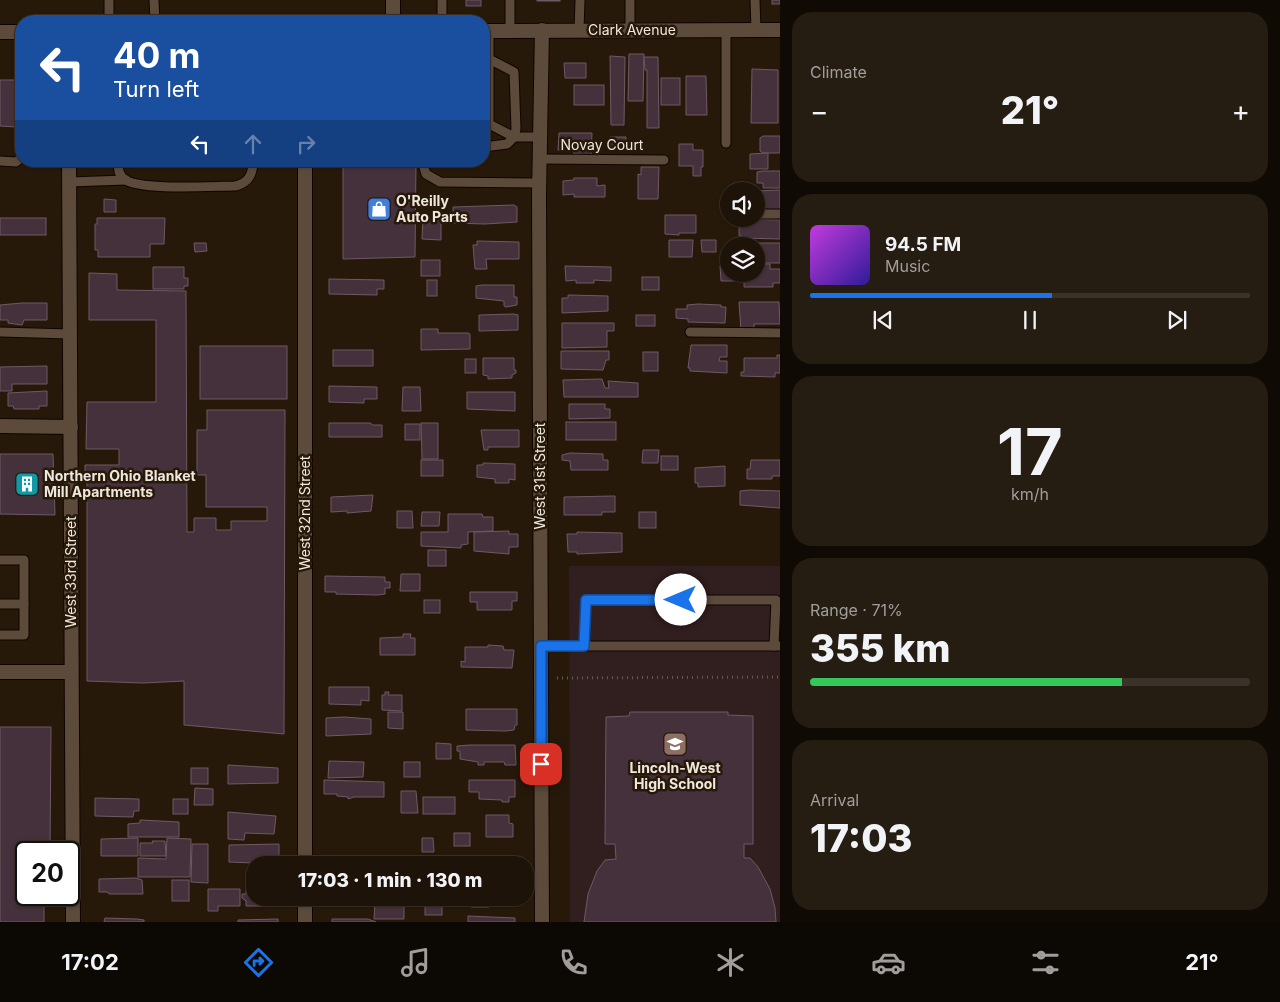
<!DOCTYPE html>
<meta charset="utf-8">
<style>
:root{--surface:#1d1308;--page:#251c12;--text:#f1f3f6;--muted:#a09e9c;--line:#3b3229;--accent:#1a73e8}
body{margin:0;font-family:Inter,sans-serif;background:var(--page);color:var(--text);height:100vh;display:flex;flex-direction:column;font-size:19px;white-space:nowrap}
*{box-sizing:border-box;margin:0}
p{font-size:16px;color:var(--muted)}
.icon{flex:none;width:28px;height:28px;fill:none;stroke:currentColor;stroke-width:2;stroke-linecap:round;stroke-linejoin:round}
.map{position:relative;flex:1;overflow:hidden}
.panel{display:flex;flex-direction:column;gap:12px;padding:12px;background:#100a04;width:500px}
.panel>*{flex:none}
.banner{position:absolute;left:15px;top:15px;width:475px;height:152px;border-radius:20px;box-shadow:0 1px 4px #0004,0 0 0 1px var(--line);background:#1a4fa0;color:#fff;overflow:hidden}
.controls{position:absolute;left:720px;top:182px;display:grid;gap:10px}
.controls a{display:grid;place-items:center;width:45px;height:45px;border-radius:50%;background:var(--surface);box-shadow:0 1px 4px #0004,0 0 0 1px var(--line);font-size:25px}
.speed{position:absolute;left:15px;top:841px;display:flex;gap:10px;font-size:25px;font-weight:700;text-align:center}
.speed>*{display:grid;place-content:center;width:65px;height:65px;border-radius:50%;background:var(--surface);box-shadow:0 1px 4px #0004,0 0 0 1px var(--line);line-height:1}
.speed .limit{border:2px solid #111;border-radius:8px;background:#fff;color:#111}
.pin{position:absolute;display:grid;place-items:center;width:42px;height:42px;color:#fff;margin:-21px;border-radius:10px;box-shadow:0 2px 8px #0006}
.me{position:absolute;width:55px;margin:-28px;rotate:270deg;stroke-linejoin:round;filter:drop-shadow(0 0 4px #0008)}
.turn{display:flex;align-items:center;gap:18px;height:105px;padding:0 15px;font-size:22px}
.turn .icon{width:65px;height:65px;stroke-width:2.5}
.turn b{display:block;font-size:35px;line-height:42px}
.lanes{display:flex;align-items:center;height:48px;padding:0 15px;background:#0003;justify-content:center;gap:25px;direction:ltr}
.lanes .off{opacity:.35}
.big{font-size:38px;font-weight:800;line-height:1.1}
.panel .widget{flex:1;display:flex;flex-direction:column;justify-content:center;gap:8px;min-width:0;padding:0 18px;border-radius:20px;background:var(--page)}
.panel .dial{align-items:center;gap:0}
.dial b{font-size:65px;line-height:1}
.song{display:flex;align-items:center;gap:15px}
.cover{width:60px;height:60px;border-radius:8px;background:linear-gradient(135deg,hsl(290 70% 55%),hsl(250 70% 35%))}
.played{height:5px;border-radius:2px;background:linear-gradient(90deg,var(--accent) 55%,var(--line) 55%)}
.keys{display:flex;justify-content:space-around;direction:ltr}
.heat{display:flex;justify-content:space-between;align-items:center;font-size:28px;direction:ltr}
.charge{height:8px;border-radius:4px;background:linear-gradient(90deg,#34c759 71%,var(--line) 0)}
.trip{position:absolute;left:246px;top:856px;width:288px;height:50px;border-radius:20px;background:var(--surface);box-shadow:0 1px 4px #0004,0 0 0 1px var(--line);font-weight:800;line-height:50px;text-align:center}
.dock{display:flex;height:80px;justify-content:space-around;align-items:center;background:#0c0803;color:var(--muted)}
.dock .icon{width:35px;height:35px}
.dock .active{color:var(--accent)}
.dock b{font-size:22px;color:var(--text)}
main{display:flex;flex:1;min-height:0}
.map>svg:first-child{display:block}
</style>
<main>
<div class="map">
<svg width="780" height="922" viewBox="0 0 780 922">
<rect width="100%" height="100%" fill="#27190a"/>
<path fill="#311e1f" d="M569 566H780V922H570Z"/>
<g fill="#45313b" stroke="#6f5964">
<rect x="466" y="0" width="15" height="6"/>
<rect x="537" y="0" width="23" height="1"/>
<rect x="772" y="0" width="8" height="4"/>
<path d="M629 54H644L643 101H628Z"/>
<path d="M610 56 625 57 624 125H611Z"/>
<path d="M644 57H658L659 128H647V70H645Z"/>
<path d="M564 63H586V78H565Z"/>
<path d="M752 69 778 70V123H751Z"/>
<path d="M686 76H706L707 115H686Z"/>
<rect x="661" y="78" width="19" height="27"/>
<path d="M0 80H17L16 127 0 126Z"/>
<rect x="574" y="85" width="30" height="20"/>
<path d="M559 133H592L591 155 574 154V150H558Z"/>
<path d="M763 136H780V153H763L760 151V138Z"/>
<path d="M610 137H626V150H609Z"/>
<path d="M679 144H693V150H703V167H701V176H693V166H679Z"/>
<path d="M768 153V169H750V154Z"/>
<rect x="188" y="161" width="38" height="4"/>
<path d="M343 161H416L415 257 343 259Z"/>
<path d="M641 167H659L658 199H638V174L641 175Z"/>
<path d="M763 171H780V188H763V183H757V172Z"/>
<path d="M574 178H597V186L605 185V197H574V194L563 195V181L574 180Z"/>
<path d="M780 190V211L756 210 755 191Z"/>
<path d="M104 199 116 200V212H104Z"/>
<path d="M514 205 517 207V222L485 224 453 223V207Z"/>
<path d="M665 215H696V233H679V235L665 234Z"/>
<rect x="0" y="218" width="46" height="17"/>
<path d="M97 218H165L164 244H150V257H98V250H95V224H97Z"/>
<path d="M423 219 441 220V240L422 239Z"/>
<path d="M751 219 780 220V239L742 238V236H739V223H751Z"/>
<path d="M669 240H693L692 257H669Z"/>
<path d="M701 240H716V252H702Z"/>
<path d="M477 241 519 242V259H486L487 269H475L473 245H477Z"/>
<path d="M194 243H206L207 251 195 252Z"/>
<path d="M749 243H780V263H756V246H749Z"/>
<rect x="421" y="260" width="19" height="16"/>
<path d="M756 264H770V269H780V283H773V287H744V278H738V274H756Z"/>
<path d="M565 266 611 267V281L594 280V283H576V280L566 281Z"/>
<path d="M720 266H729V274H734V281H721Z"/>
<path d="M153 267H184V278H188V286H184V289H153Z"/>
<path d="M89 273 117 274V290L186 291 187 532H194V518H216V530H231V521H267V507H206V475H197V430H207V410H285L284 734 184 725V681L143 683 87 681V476L85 477V465H119V449H86L87 402H156V320H89Z"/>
<rect x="642" y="277" width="17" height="13"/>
<path d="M329 279 384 280V289H377V295L329 294Z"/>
<rect x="427" y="280" width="10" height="16"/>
<path d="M482 285H514V297H517V305L506 307 504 306V301L476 298V286Z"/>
<path d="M568 295 608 296V311L562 313V298H568Z"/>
<path d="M739 302H779L780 324H754V330H741Z"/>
<path d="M22 303H47V320H24L22 325 8 323V320H0V305Z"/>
<path d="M698 304 721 305V307H726L725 323 688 322V319L676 318V309H687V305Z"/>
<path d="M514 314 518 315V330L479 331V315Z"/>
<rect x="636" y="315" width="19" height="11"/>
<path d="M562 323H614V331H607V347L562 348Z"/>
<path d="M421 329H438V333H468L470 334V349L421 350Z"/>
<path d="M691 345H727V357H720L719 361H727V373L690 371V368H688Z"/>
<rect x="200" y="346" width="87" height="53"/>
<rect x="333" y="350" width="40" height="16"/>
<path d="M561 351H609V360H606L603 370 561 369Z"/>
<rect x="643" y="352" width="15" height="19"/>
<path d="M777 355H780V373H775V377L741 376V372H744V358H777Z"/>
<path d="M483 358H514V370H516V373L512 375V378L488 379V376L483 375Z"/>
<rect x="465" y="359" width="11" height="14"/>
<path d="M47 366V384H12V391H0V367Z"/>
<path d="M602 379 605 388H609L608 381 638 383V397H564L563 380Z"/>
<path d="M329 386 377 387V399H364V403L329 402Z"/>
<path d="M403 387H420L421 411H402Z"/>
<path d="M47 391V406H39V409H14L13 406H8V393Z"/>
<path d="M467 392H515V411L467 409Z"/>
<path d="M569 404H605V409H610V418L569 419Z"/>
<rect x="566" y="422" width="50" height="18"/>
<path d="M329 423H370L373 425H382V437H329Z"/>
<path d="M421 423H438V459H422Z"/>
<rect x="405" y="424" width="15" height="16"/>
<path d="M481 430H519V447H488V450H484Z"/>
<path d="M643 450H659L658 463H642Z"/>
<path d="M570 453 603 454V460H608V470H571L570 461 562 460V455Z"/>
<path d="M0 454H53L55 515 0 514Z"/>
<rect x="661" y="456" width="17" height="14"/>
<rect x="421" y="460" width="22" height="16"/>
<path d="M751 460H780V476H772V479H747V469H750Z"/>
<path d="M483 463 515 464V480L509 479V483H495V479L477 477V465H483Z"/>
<path d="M725 466V486L698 487V483H695V468Z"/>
<path d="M750 490 780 491V508L740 505V491Z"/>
<path d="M373 495 371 511 347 513V511L331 512V497Z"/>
<path d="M615 496V512H602V515H564V497Z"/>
<path d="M397 511H412L413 528H397Z"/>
<path d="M422 512H440L439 526H421Z"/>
<rect x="639" y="512" width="17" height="16"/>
<path d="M448 514H482L483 517H493V531L468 532V544L461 545V548L421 546V532H448Z"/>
<path d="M509 531V534H518V547H509V554L474 551V532Z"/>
<path d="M577 532 622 533V552L577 554V552H568L567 534H577Z"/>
<rect x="428" y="550" width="18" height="16"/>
<path d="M401 574H420V591H400Z"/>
<path d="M325 576 385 577V582H390V588H385V594L378 595 336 594V592H325Z"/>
<path d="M470 592H517V601H512V610H477V602H470Z"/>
<rect x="424" y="600" width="16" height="13"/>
<path d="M403 634H411L410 638H415V655H380V638L403 637Z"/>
<path d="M488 645 503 646 504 650H514L512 668 461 667V661L465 662V647H488Z"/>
<path d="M329 687H369V701L361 700V705L329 704Z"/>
<path d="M385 692H389L388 695H402V711L382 710V695H385Z"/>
<path d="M466 709H517V725H515L514 730 506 731 466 730Z"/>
<path d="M388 712H403V729L388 728Z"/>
<path d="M630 712H728V715L753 716V844H744V858H750L758 867 770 889 775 908 776 922H584L588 894 597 871 605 860 616 859 615 844H605L606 717 629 716Z"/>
<path d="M344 717 371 719V734L326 736V718Z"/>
<path d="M0 727H51L50 852H26V895H44V922H0Z"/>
<path d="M436 743 451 744V759H436Z"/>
<path d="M470 745H515L516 765H505L504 762H484V765H478V762L460 759V751H457V746Z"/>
<path d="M329 761 364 762 363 777 328 778Z"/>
<rect x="404" y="762" width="16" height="15"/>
<path d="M228 765 278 768V783L228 784Z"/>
<rect x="191" y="768" width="17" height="16"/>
<path d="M324 780 384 782V797H354L348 799V797L337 796V794H324Z"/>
<path d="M469 780H515V797H509V802H502V800L479 799V792H469Z"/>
<path d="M195 788 213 789V805H194Z"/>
<path d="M401 791H416L418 813H401Z"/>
<rect x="423" y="797" width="32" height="17"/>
<path d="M95 798 139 799V811H134L133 817 95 816Z"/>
<rect x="173" y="799" width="15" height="15"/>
<path d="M228 812 276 816 274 834 245 833 244 840 228 839Z"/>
<path d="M486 815H509V823L513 824V837H486Z"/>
<path d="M140 820 179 822V837H128V824L140 823Z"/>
<rect x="454" y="833" width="16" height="13"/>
<path d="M138 838V856H101V839Z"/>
<path d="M167 838 191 839 190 877H138V858L166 859Z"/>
<path d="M422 838H433L434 852H422Z"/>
<path d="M152 841H165L166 856H140V843H153Z"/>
<path d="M192 844H208V883L191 882Z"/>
<path d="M279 844V864L229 862V845Z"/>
<path d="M136 878 142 880 143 894H109L108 892H99V879Z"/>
<rect x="172" y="880" width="17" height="21"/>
<path d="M208 889H240V906H218V911H208Z"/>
<path d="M246 889H255V898H278V903H271L270 906H246V901L242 898V894H246Z"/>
<path d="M325 898H363V905L340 904V901L325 900Z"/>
<path d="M467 898H515V904L491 906 489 903V907H471L472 902H467Z"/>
<rect x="425" y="900" width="17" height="15"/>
<path d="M375 902 404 903V919H374Z"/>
<path d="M468 916 515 918V922H468Z"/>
<path d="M105 918 137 919 144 920V922H104Z"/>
<path d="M278 919V922H238V920Z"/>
<path d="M332 919H368L376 922H332Z"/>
</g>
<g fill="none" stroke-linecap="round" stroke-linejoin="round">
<g stroke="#0f0400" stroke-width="11">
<g id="service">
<path d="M109 0V21"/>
<path d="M154 0 155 21"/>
<path d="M442 0V21"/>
<path d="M510 0V30"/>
<path d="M755 0 756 30"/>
<path d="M579 30 580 0"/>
<path d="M630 30V0"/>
<path d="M726 30V143"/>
<path d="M489 31V124L514 137H540"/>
<path d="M484 147 507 144 514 137 516 129 514 72 489 59"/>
<path d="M540 159 664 160"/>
<path d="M0 161 16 162 21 158"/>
<path d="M119 161C118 168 118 174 124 179 139 191 213 186 235 186 249 183 253 174 253 161"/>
<path d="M422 161 426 174 440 182 539 183"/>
<path d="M69 182 126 180"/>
<path d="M728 214H729"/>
<path d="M756 214H780"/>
<path d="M0 332 70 334"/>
<path d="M690 332 780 333"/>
<path d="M0 560H24V635H0"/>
<path d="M0 604H24"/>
<path d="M541 646H780"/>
<path d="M584 646 586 600H776L774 646"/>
</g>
</g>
<g stroke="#0f0400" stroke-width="16">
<g id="minor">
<path d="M393 0V21"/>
<path d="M69 161 73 922"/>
<path d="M305 161V865"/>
<path d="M0 426 71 427"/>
<path d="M0 672H71"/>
<path d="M305 898V922"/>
<path d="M542 922 539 195 542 30"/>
</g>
</g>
<g stroke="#0f0400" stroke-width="16">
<g id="tertiary">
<path d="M484 31 780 30"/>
<path d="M0 32H21"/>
</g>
</g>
<path stroke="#65584b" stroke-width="3" stroke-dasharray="1 4" stroke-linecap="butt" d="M557 678 780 677"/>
<use href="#service" stroke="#5c4b3b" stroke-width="9"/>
<use href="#minor" stroke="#5c4b3b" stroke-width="14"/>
<use href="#tertiary" stroke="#5c4b3b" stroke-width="14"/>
</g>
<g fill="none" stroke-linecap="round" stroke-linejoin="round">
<g stroke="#114b97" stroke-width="12">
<path id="route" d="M541 764V646H584L586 600H681"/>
</g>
<use href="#route" stroke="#1a73e8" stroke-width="9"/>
</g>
<defs>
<g id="shop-square" transform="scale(1.25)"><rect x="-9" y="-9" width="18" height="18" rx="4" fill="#3f7fe0" stroke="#27190a"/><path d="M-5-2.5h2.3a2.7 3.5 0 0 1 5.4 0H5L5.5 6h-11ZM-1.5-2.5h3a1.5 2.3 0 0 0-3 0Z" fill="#fff"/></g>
<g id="building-square" transform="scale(1.25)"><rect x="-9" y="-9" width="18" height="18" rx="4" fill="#0f9aa8" stroke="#27190a"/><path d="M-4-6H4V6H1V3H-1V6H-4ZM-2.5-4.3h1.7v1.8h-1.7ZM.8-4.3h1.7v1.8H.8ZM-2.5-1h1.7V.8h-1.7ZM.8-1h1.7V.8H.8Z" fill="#fff"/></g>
<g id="school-square" transform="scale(1.25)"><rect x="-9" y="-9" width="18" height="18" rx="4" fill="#8d6e63" stroke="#27190a"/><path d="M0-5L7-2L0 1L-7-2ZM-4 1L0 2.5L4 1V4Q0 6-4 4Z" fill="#fff"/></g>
</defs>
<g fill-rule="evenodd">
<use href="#shop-square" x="379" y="209"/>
<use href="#building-square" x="27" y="484"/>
<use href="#school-square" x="675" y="744"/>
</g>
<g text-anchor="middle" stroke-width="5" stroke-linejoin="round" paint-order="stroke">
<g font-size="14" fill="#f0e7dd" stroke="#27190a">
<text x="632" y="35">Clark Avenue</text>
<text x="602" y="150">Novay Court</text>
<text transform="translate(540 476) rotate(-90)" y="5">West 31st Street</text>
<text transform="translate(305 513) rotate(-90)" y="5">West 32nd Street</text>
<text transform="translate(71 572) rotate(-90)" y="5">West 33rd Street</text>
</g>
<g font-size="14" font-weight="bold" fill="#f0e7dd" stroke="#27190a" text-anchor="start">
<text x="396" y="206">O'Reilly<tspan x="396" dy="16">Auto Parts</tspan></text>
<text x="44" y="481">Northern Ohio Blanket<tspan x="44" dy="16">Mill Apartments</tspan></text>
<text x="675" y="773" text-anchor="middle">Lincoln-West<tspan x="675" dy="16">High School</tspan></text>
</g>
</g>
</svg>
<div class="controls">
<a><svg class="icon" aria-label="sound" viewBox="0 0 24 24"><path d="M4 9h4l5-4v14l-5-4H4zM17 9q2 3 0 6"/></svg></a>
<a><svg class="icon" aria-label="layers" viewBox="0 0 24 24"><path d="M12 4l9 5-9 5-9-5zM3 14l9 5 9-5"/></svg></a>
</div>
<div class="speed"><div class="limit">20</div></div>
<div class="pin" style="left:541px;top:764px;background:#d93025"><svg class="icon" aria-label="arrive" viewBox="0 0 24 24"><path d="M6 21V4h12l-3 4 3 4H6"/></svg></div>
<svg class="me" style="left:681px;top:600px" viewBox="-20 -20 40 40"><circle r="19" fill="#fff"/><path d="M0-13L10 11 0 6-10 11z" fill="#1a73e8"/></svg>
<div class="trip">17:03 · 1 min · 130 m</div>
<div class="banner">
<div class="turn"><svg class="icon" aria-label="left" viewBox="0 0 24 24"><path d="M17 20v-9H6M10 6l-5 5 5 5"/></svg><div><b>40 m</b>Turn left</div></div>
<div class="lanes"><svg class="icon" aria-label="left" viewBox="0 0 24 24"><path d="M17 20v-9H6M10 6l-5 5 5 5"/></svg><svg class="icon off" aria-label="ahead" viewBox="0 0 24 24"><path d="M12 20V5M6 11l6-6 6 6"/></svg><svg class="icon off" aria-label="right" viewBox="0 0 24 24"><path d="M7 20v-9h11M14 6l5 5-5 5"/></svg></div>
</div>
</div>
<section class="panel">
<div class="widget"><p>Climate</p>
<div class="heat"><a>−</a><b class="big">21°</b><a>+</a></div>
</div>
<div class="widget">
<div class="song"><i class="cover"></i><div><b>94.5 FM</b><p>Music</p></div></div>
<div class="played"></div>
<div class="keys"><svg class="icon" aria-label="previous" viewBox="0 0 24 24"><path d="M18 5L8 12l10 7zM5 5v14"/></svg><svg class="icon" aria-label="pause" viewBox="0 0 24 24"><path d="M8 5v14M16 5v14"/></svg><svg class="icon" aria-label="next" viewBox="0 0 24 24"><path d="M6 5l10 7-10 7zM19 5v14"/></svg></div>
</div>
<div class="widget dial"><b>17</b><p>km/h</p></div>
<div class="widget"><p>Range · 71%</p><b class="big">355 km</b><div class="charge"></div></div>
<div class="widget"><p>Arrival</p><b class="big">17:03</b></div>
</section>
</main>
<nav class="dock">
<b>17:02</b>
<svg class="icon active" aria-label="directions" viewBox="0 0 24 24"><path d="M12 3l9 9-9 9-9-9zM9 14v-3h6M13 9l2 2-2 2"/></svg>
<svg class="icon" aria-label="music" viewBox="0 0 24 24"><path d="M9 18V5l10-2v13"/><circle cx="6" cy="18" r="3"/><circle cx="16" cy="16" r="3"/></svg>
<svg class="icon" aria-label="phone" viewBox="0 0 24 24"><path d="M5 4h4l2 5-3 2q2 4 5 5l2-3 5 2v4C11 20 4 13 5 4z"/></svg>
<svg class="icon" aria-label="climate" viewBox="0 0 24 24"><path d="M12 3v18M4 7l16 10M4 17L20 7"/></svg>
<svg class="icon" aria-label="car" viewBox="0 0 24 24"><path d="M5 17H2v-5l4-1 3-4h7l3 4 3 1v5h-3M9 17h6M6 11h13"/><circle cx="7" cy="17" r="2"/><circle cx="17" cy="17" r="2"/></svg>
<svg class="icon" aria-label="filters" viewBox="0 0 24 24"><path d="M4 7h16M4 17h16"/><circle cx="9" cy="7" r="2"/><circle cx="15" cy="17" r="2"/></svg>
<b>21°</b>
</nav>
